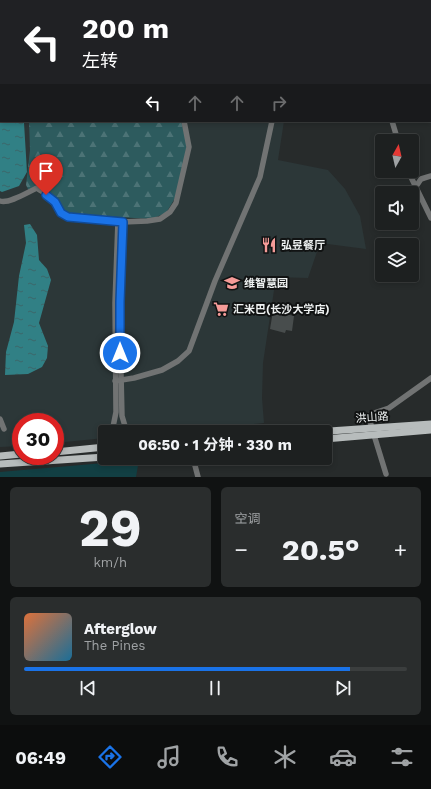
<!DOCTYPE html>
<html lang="zh">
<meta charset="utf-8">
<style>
:root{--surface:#1d2020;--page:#2a2d2d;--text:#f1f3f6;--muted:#a0a3a5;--line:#3b3e3e;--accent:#1a73e8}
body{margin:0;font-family:"Work Sans","Noto Sans SC",sans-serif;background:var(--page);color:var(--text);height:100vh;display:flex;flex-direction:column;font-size:15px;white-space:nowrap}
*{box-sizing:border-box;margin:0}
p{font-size:13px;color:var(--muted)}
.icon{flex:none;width:22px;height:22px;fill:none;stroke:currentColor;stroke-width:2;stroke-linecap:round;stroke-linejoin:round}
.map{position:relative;height:477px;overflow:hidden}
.drawer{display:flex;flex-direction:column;gap:10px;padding:10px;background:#101212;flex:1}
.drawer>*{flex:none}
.guide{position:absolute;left:0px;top:0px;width:431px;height:122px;box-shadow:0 2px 6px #0003,0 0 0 1px var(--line);background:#202124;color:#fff;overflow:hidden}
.needle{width:26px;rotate:8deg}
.controls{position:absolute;left:375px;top:134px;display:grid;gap:8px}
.controls a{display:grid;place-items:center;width:44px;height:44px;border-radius:4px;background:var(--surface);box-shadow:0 2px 6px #0003,0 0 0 1px var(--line);font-size:20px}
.speed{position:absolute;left:12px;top:413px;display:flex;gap:8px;font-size:20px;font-weight:700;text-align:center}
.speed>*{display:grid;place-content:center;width:52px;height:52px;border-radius:50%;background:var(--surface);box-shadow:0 2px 6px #0003,0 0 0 1px var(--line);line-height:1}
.speed .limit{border:6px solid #d22;background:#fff;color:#111}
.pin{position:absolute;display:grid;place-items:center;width:34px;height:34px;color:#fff;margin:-41px -17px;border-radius:50% 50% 50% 0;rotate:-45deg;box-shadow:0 0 4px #0007}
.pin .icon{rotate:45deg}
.me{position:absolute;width:44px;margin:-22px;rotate:0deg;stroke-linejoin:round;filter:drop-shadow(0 0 3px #0008)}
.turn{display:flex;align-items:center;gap:14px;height:84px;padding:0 16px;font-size:18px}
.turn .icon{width:52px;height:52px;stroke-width:2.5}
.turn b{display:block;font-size:28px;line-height:34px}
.lanes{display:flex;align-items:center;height:38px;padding:0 16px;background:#0003;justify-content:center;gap:20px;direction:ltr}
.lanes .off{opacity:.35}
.big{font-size:30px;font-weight:700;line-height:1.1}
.drawer .tile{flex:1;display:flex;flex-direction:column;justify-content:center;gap:6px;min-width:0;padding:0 14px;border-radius:6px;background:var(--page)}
.drawer .dial{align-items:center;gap:0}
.dial b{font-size:52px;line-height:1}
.song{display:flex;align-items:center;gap:12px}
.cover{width:48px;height:48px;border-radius:6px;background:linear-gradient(135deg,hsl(20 70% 55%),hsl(200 70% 35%))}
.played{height:4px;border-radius:2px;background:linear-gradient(90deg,var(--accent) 85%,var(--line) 85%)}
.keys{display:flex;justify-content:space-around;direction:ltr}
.heat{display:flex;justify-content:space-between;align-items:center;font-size:22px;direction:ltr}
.drawer .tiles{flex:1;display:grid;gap:10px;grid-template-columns:1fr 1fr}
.tile:last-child{grid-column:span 2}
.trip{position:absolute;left:98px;top:425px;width:234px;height:40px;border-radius:4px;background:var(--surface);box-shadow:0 2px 6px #0003,0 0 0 1px var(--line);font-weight:700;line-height:40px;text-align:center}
.tabs{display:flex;height:64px;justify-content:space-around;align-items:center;background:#0c0d0d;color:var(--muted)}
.tabs .icon{width:28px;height:28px}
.tabs .current{color:var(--accent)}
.tabs b{font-size:18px;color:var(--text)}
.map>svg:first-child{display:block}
</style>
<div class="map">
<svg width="431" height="477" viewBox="0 0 431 477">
<defs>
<pattern id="forest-firs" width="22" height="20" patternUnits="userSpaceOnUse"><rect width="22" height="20" fill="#2d5b5e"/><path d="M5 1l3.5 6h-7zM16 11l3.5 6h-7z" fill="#4c7376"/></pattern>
<pattern id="water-ripples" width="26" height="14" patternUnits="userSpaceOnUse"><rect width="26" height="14" fill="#318085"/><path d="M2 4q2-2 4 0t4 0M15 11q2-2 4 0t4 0" fill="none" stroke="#3b676a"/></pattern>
</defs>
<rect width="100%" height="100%" fill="#272b2b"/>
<path fill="#2c3738" d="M0 0H356V1H1V121H284L278 160 328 170 345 189 360 216 366 249 320 243 308 278 276 277 263 363 262 398 264 423 171 432H105V438L55 443V422H21V446L0 447Z"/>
<path fill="#123f43" d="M139 460 136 477H0V472Z"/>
<path fill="url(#forest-firs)" d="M29 121H181L187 143 184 161 175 198 166 213 151 219 69 214 37 187 29 191 26 185 30 150Z"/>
<g fill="url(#water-ripples)">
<path d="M0 0 10 1H1V121H23L24 123 27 172 19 186 2 192 0 191Z"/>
<path d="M30 224 37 235 39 260 47 269 51 280 39 323 48 346 47 358 42 367 28 374 5 375 6 352 14 322 19 276 26 243 24 225Z"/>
</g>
<path fill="#484d4d" d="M273 311 294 316 292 331 286 330 285 333 270 329Z"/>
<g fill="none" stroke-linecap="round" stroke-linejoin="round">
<g stroke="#717373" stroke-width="5.5">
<path d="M74 0 75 1"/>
<path d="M266 0V1"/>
<path d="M364 0V1"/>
<path d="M430 20 431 18"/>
<path d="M392 121 398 141"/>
<path d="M408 171 431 218"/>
<path d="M415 188 421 179 431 176"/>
<path d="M0 201C9 204 28 192 37 188 42 192 51 196 55 202 61 209 61 215 71 218L123 222 147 221 160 219 170 212 176 203 189 147 184 121"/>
<path d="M123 222C120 287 120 351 122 416L125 426 126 432"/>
<path d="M115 381 134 378 162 370 178 361 189 351 215 281 260 177 272 121"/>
<path d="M0 419 4 429"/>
<path d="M372 428 368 415 389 408 431 378"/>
<path d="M112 432 116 412 115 303 118 221"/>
<path d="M374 435 386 474"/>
<path d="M193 458 198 477"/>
</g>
<g stroke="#b7bcbc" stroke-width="7">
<path d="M315 432 431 424"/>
<path d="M325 439 431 430"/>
<path d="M55 452 105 447"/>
<path d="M0 456 21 454"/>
<path d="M0 464 105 457"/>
</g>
</g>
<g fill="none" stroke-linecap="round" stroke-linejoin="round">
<g stroke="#114b97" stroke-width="10">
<path id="route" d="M46 195 55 202 61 213 68 217 123 222 120 302V353"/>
</g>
<use href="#route" stroke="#1a73e8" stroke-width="7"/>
</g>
<defs>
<g id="restaurant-bare" transform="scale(1.2)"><path d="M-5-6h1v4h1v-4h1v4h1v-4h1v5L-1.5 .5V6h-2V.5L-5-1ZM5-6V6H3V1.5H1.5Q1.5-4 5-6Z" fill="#f59b98" stroke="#111313" stroke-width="2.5" paint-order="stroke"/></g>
<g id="school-bare" transform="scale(1.2)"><path d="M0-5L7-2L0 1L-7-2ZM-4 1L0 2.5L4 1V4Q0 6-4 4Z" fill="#f59b98" stroke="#111313" stroke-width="2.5" paint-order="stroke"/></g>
<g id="supermarket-bare" transform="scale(1.2)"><path d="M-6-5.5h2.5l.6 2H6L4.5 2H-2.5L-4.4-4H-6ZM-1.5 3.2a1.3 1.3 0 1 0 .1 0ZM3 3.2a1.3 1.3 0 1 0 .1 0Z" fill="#f59b98" stroke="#111313" stroke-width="2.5" paint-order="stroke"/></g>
</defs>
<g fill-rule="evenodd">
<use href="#restaurant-bare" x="269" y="245"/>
<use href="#school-bare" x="232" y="283"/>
<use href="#supermarket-bare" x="221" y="309"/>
</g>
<g text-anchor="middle" stroke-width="4" stroke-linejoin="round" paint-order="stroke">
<g font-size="11" font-weight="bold" fill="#eef1f1" stroke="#111313" text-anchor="start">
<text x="281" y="249">弘昱餐厅</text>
<text x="244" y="287">维智慧园</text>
<text x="233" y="313">汇米巴(长沙大学店)</text>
</g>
<g font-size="11" fill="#eef1f1" stroke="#111313">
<text transform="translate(372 417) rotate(-4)" y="4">洪山路</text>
</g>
</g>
</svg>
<div class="controls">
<a><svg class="needle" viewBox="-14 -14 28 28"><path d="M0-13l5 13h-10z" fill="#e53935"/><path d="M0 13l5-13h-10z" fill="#a0a3a5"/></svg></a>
<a><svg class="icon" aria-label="sound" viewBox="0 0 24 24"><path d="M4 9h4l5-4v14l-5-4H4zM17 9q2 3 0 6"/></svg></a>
<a><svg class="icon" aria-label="layers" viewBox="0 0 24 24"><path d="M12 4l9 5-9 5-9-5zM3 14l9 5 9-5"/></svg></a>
</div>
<div class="speed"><div class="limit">30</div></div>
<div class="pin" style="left:46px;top:195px;background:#d93025"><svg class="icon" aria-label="arrive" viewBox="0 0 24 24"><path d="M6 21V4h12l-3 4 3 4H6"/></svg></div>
<svg class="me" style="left:120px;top:353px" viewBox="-20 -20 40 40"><circle r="17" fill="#1a73e8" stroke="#fff" stroke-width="3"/><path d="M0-11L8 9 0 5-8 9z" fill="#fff"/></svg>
<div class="trip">06:50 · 1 分钟 · 330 m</div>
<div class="guide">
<div class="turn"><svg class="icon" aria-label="left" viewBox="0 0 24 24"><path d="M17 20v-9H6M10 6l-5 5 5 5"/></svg><div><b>200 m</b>左转</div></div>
<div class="lanes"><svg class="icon" aria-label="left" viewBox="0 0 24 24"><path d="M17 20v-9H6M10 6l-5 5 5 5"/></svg><svg class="icon off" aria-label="ahead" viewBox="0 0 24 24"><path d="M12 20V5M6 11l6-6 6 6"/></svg><svg class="icon off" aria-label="ahead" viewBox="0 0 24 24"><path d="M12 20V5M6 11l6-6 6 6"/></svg><svg class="icon off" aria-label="right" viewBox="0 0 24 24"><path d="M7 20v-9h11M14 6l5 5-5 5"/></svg></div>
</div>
</div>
<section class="drawer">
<div class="tiles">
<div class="tile dial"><b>29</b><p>km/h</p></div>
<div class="tile"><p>空调</p>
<div class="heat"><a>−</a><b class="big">20.5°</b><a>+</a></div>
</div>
<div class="tile">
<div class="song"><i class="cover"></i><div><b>Afterglow</b><p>The Pines</p></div></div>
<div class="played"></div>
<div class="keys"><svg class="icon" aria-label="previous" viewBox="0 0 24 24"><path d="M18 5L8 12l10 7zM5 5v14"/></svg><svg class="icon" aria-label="pause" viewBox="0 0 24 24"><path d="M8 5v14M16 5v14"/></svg><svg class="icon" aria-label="next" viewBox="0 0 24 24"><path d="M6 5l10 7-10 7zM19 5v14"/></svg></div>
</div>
</div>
</section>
<nav class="tabs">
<b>06:49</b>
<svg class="icon current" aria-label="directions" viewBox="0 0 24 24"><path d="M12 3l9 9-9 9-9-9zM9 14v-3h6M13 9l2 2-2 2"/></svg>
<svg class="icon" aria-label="music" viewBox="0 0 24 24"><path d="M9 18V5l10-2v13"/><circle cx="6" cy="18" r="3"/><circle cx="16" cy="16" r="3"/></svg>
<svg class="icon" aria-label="phone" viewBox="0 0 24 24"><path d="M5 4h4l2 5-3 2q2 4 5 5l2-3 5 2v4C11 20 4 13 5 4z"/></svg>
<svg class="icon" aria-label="climate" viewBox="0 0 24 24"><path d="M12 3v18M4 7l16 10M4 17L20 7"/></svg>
<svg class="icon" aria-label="car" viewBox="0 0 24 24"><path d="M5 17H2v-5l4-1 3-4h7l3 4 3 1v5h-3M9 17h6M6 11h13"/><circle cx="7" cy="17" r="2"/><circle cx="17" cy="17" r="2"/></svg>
<svg class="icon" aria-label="filters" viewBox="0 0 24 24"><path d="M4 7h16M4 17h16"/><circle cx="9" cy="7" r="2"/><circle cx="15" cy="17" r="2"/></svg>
</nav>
